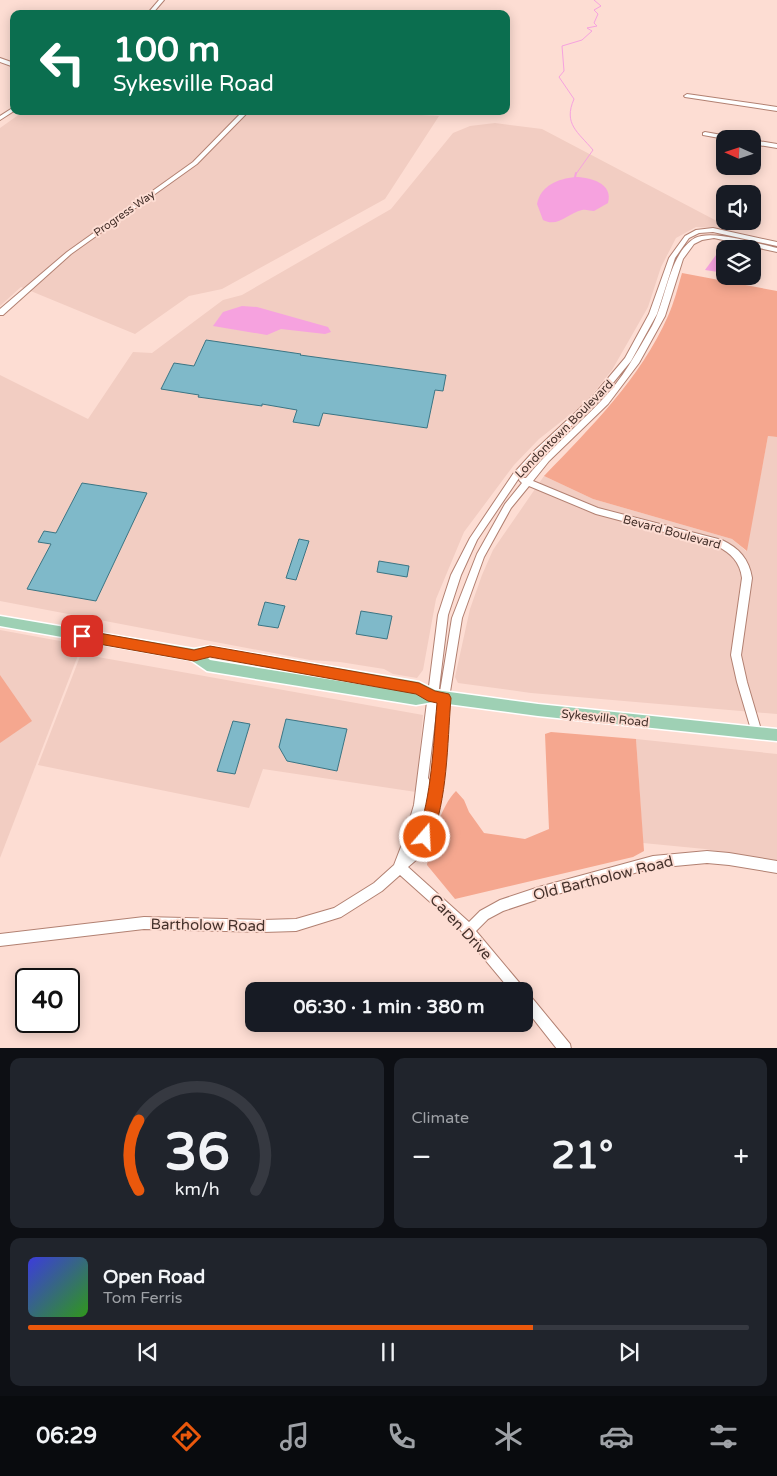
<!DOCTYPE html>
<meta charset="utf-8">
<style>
:root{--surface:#171b24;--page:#20242c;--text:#f1f3f6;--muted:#9ea1a6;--line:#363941;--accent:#ea580c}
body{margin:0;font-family:"Varela Round",sans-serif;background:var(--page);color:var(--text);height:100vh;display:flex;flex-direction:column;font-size:19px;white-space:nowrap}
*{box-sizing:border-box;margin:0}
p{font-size:16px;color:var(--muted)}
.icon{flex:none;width:28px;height:28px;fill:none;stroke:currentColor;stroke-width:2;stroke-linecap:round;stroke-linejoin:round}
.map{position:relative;height:1048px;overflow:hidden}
.panel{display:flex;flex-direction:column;gap:10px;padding:10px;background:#0d0f14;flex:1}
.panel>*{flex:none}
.guide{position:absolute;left:10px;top:10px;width:500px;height:105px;border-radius:10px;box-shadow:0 2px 12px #0003;background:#0b6e4f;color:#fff;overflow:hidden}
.needle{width:32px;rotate:273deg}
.buttons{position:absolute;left:716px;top:130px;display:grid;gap:10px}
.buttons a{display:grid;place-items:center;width:45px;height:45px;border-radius:10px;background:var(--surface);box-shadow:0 2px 12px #0003;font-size:25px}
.speed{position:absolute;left:15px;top:968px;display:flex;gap:10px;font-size:25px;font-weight:700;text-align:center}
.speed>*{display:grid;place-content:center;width:65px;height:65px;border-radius:50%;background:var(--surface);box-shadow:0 2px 12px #0003;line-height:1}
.speed .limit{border:2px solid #111;border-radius:8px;background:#fff;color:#111}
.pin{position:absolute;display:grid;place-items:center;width:42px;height:42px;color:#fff;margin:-21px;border-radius:10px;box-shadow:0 2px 8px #0006}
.me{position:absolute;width:55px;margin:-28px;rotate:19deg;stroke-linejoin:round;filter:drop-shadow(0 0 4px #0008)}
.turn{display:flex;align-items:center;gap:18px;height:105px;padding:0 20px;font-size:22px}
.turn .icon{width:65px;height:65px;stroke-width:2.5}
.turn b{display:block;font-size:35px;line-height:42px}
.big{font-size:38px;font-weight:800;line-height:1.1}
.panel .widget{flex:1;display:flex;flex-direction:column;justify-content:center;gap:8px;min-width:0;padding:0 18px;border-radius:10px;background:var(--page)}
.panel .dial{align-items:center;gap:0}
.dial svg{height:130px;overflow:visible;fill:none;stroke:var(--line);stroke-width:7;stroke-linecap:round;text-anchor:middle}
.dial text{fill:var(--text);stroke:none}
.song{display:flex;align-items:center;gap:15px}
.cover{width:60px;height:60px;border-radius:8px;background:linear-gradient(135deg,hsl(240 70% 55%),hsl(110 70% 35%))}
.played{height:5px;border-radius:2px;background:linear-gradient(90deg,var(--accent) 70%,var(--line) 70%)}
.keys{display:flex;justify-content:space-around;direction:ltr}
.heat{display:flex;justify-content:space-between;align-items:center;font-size:28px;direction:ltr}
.panel .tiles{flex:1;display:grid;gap:10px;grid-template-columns:1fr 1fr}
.widget:last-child{grid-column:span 2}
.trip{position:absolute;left:245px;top:982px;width:288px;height:50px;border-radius:10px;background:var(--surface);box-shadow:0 2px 12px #0003;font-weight:800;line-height:50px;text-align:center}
.dock{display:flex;height:80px;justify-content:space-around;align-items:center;background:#090b0e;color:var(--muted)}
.dock .icon{width:35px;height:35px}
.dock .current{color:var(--accent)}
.dock b{font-size:22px;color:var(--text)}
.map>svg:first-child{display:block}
</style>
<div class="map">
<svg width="777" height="1049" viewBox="0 0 777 1049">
<rect width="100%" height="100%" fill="#fdddd3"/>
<g fill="#f2cdc2">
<path d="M24 111H352L439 116 385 199 222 289 189 296 135 334 21 287 0 306V128Z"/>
<path d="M495 123 542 129 732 229 696 227 676 238 661 267 648 307 612 370 586 402 539 439 514 465 464 532 436 599 423 670 417 678 393 674 384 669 340 662 310 660 0 601V375L88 419 133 352 152 353 223 300 242 295 391 209 453 133 470 126Z"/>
<path d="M768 436 777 437V714L531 693 458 683 455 677 470 609 482 575 493 550 544 476 593 499 732 539 746 551Z"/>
<path d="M0 630 82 645 0 858Z"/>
<path d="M81 654 423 715 416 792 263 769 249 808 38 765Z"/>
<path d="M636 739 777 754V862L705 849 643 843Z"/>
</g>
<g fill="#f5a78f">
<path d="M682 273 777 291V437L768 436 747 551 732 539 593 499 544 476C591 427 640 379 668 316 674 303 678 287 682 273Z"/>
<path d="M0 675 32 721 0 743Z"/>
<path d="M551 732 636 739 644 851 633 857 455 899 427 865C430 845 441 805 456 791L464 800 469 812 484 833 525 839 549 829 545 734Z"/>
</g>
<g fill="#f6a2df">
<path d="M575 177C589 177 614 183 608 203L594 211C590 211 586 209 582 210 568 213 558 228 543 220L537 204C541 185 558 179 575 177Z"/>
<path d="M721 253H725V273L705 270 716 255Z"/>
<path d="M242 306 257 307 328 327 331 332 325 334 281 329 267 335 213 326 223 312Z"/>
</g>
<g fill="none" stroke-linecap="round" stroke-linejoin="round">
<path stroke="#f6a2df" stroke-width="1" d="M576 174 593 150C578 132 563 124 574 99L559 77 564 71 562 46 582 40 592 31 587 28 597 26 594 23 598 14 594 10 601 6 594 0"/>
<path stroke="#f6a2df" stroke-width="2" d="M575 177 576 173"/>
</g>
<g fill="#7fb9c9" stroke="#3b7584">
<path d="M206 340 301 354 300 355 446 375 443 391 435 390 427 428 323 413 319 426 293 422 297 410 262 404V406L198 397 199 395 161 389 174 363 194 366Z"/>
<path d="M82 483 147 493 96 601 27 589 51 544 38 542 44 531 56 533Z"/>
<path d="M299 539 309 541 296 580 286 578Z"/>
<path d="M379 561 409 566 407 577 377 572Z"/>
<path d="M265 602 285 606 278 628 258 625Z"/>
<path d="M361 611 392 616 387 639 356 634Z"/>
<path d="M286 719 347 729 337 771 287 761 279 747Z"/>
<path d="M233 721 250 724 235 774 217 771Z"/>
</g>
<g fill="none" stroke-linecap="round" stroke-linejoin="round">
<g stroke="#b28172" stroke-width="2">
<g id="minor">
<path d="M159 0H164L152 14H147Z"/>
<path d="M0 58 14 63V67L0 62Z"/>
<path d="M687 94 777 107V111L685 97 684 96Z"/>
<path d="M14 107V111L0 120V116Z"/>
<path d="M243 111H249L197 164 71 254 3 315H0V309L67 252 193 162Z"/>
<path d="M705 132 733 137 736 139H725L703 135V133Z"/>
<path d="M752 140 777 144V148L752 144Z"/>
<path d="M713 228 777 242V246L713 232 699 233 689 238 675 258 657 314 631 361 599 400 539 456 519 478 477 540 461 575 448 615 428 778 432 785 439 698 452 618 477 554 505 504 522 483 519 480 520 478H526C549 450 576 427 601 401 622 380 637 352 652 326 666 301 669 253 695 238 712 229 758 244 777 248V252L714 238 702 240 694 244 683 259 665 316 639 363 608 404 549 461 533 481 598 508 722 540C739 548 749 559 752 578L741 655 747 682 762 733 761 736 757 738 753 736 752 733 737 682 731 655 742 578C740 562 731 553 717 546L596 514 529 486 511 508 484 557 462 618 449 698 442 788 438 813 431 837 422 855 408 867 469 922 480 911 500 900 539 887 653 856 707 851 729 853 777 861V873L729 865 707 863 653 868 539 899 503 911 488 919 476 931 523 987 525 991 528 993 570 1044 571 1049H557L524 1007V991H511L457 926 400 875 382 891 341 917 296 931 263 932 144 929 0 946V934L144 917 263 920 296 919 334 908 374 883 394 865 404 839 414 805 438 615 451 575 470 538 513 474 533 452 593 396 625 358 649 314 669 258 685 236 696 230ZM420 823 421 831 414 847 411 849Z"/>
</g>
</g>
<g stroke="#fff" stroke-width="3">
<path id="major" d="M0 616 194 649 210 646 419 682 435 690 538 704 777 729V741L538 716 433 702 416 705 207 671 191 660 0 626ZM210 656 407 692 210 660 207 657Z"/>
</g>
<use href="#minor" fill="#fff" fill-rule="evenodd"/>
<use href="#major" fill="#9ed0b4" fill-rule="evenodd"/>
</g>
<path fill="#ea580c" stroke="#983908" d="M82 630 194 650 210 646 419 683 435 691 449 694 451 698C447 746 448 797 430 843L425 845 419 843 417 837C432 794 433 748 437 703L428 701 416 694 210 657 194 661 82 641 78 639 76 636 78 632Z"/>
<g text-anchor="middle" stroke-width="4" stroke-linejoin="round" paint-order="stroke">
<g font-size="11" fill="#45312b" stroke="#fdddd3">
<text transform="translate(124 213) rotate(-35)" y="4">Progress Way</text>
</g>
<g font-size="12" fill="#45312b" stroke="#fdddd3">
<text transform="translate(564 429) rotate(-45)" y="4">Londontown Boulevard</text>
<text transform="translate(672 532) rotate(15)" y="4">Bevard Boulevard</text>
<text transform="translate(605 718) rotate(6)" y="4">Sykesville Road</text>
</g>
<g font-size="15" fill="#45312b" stroke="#fdddd3">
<text transform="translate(603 878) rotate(-14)" y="5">Old Bartholow Road</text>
<text transform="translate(208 925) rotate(1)" y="5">Bartholow Road</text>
<text transform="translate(461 927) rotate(47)" y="5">Caren Drive</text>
</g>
</g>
</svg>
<div class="buttons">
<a><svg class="needle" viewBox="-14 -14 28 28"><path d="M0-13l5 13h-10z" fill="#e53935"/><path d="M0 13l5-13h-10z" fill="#9ea1a6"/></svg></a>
<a><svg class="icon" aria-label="sound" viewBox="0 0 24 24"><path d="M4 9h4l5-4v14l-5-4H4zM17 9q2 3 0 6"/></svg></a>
<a><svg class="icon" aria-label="layers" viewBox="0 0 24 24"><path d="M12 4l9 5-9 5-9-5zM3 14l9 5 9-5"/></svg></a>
</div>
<div class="speed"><div class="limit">40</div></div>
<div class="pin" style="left:82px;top:636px;background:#d93025"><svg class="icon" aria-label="arrive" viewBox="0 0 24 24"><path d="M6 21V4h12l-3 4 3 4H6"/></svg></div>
<svg class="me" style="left:425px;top:837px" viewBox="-20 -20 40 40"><circle r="17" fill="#ea580c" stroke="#fff" stroke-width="3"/><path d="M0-11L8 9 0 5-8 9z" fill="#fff"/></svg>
<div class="trip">06:30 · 1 min · 380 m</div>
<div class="guide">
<div class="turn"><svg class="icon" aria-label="left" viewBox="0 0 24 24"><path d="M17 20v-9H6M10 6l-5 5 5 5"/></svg><div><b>100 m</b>Sykesville Road</div></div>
</div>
</div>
<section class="panel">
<div class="tiles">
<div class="widget dial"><svg viewBox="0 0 100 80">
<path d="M14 69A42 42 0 1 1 86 69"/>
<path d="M14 69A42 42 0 0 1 14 26" stroke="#ea580c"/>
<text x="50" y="56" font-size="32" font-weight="700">36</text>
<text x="50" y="72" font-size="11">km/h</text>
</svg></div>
<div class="widget"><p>Climate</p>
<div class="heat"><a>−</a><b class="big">21°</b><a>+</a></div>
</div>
<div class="widget">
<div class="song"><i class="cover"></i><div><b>Open Road</b><p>Tom Ferris</p></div></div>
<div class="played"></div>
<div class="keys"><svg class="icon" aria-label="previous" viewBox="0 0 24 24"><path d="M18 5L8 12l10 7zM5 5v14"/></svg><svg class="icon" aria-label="pause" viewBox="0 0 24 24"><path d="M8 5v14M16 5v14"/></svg><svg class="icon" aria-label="next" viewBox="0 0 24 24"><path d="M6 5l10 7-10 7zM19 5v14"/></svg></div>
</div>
</div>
</section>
<nav class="dock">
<b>06:29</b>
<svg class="icon current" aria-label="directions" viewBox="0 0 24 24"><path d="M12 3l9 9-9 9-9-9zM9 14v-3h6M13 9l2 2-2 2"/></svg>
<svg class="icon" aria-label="music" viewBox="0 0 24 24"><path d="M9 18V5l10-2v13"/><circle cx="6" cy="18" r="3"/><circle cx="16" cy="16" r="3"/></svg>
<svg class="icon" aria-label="phone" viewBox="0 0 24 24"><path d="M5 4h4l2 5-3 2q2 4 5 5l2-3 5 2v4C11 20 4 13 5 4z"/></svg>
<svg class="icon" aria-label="climate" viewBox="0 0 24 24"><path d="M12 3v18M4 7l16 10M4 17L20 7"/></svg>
<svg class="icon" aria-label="car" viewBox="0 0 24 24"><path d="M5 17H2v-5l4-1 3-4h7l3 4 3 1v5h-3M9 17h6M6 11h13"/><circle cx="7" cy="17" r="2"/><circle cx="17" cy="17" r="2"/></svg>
<svg class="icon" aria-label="filters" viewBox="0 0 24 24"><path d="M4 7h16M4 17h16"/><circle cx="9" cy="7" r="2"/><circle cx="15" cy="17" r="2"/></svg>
</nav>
